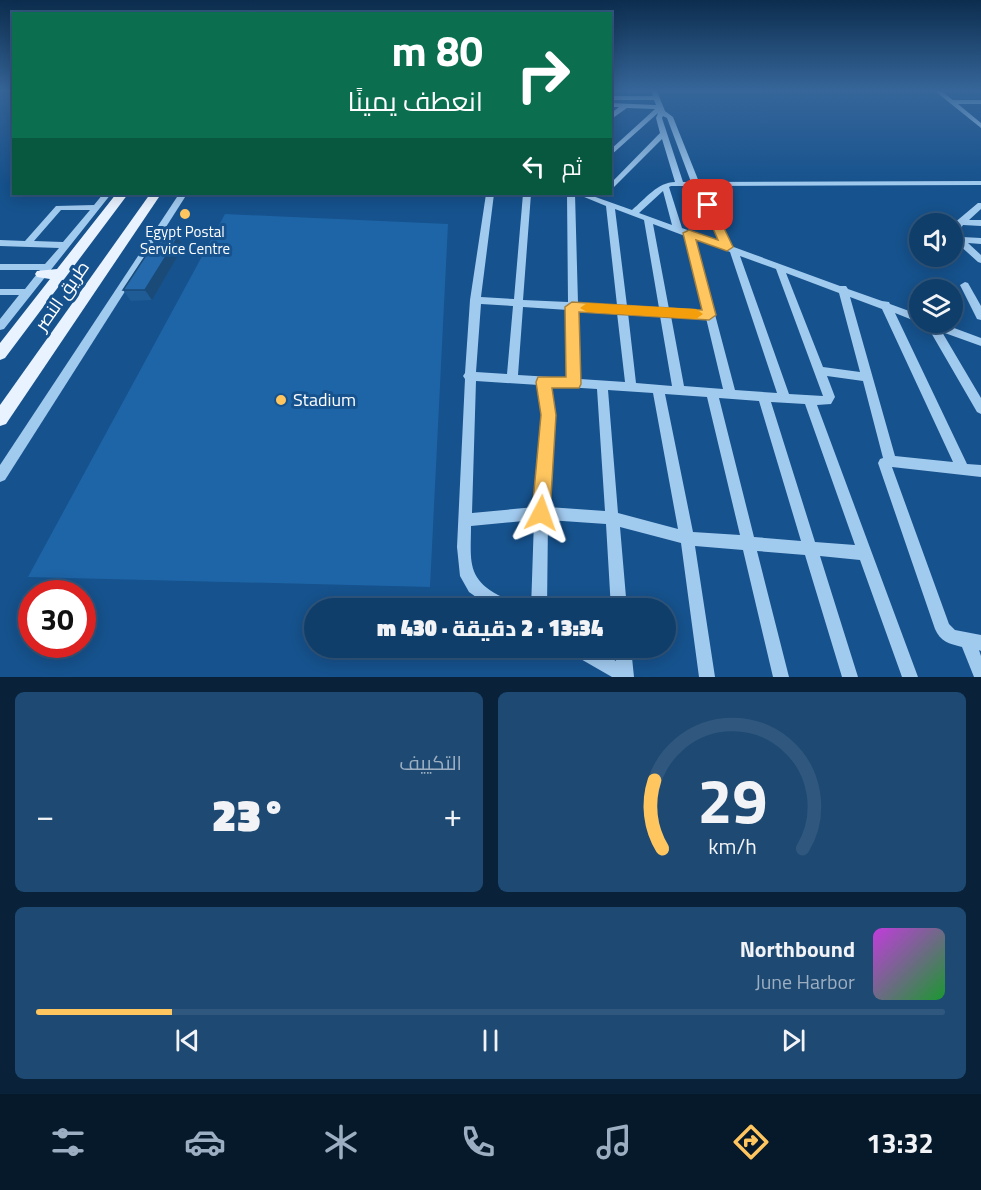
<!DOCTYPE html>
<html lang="ar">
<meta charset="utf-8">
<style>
:root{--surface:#103e6a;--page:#1e4972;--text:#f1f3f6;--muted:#9caec1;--line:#30577e;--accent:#ffc65f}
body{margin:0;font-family:"Titillium Web",Cairo,sans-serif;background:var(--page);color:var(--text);direction:rtl;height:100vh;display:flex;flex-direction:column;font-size:22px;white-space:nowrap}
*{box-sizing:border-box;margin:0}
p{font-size:20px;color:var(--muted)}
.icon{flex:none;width:33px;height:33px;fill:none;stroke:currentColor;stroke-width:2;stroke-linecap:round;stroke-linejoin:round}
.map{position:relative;height:677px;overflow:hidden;direction:ltr}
.sheet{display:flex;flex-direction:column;gap:15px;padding:15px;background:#09223a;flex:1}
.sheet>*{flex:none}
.hud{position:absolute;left:12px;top:12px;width:600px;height:183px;border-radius:0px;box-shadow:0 3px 15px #0003,0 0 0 2px var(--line);direction:rtl;background:#0b6e4f;color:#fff;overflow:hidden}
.buttons{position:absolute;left:909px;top:213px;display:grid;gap:12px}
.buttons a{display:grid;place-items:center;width:54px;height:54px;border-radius:50%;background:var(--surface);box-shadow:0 3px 15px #0003,0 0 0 2px var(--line);font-size:30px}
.speed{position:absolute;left:18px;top:580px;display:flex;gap:12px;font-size:30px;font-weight:700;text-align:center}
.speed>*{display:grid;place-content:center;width:78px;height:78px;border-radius:50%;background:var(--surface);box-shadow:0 3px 15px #0003,0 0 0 2px var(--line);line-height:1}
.speed .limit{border:9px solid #d22;background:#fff;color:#111}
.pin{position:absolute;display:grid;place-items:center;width:51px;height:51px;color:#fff;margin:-26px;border-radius:12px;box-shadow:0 3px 9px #0006}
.me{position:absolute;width:66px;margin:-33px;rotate:4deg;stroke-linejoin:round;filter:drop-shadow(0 0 4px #0008)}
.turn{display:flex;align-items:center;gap:21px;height:126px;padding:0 30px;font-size:27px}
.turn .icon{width:78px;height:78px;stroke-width:2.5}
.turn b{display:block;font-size:42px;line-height:51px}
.then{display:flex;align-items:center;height:57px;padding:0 30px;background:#0003;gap:12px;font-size:22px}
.big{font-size:45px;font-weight:800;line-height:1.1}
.sheet .widget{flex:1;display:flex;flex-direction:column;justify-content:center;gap:9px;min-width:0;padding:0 21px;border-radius:9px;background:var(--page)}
.sheet .dial{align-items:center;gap:0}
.dial svg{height:156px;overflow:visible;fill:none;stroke:var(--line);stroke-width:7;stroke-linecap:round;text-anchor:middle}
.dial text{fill:var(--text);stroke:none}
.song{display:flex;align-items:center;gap:18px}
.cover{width:72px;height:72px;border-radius:9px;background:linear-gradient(135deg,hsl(290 70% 55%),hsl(130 70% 35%))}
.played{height:6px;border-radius:3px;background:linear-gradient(90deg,var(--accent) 15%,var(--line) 15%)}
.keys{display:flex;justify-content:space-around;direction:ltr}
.heat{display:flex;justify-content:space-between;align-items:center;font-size:33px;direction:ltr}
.sheet .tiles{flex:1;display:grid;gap:15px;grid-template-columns:1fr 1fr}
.widget:last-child{grid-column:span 2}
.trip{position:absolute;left:304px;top:598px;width:372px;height:60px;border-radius:30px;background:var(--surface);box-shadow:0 3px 15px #0003,0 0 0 2px var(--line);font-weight:800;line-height:60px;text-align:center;direction:rtl}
.dock{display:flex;height:96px;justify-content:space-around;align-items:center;background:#06192a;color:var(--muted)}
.dock .icon{width:42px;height:42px}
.dock .on{color:var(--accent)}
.dock b{font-size:27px;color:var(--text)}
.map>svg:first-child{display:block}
</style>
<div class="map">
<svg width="981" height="677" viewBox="0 0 981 677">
<rect width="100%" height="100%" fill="#16528d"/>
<path fill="#1e65a7" d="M225 214 448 224 430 587 28 577Z"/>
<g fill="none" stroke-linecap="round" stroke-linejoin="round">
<g fill="#a1caef" fill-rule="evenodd">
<path d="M651 91H657L665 111 673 117 699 182 981 181V185L704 186 731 246 840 286H846L848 289 882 301 889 302 890 304 920 315V323L895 313 967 464 981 465V477L892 467 949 624 955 630 981 635V651L979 650 981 656V677H974L962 647C949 644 940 641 935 629L878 463 880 459 883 458 863 381 827 376 835 397 831 404 817 405 918 677H902L860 560 820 556 858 677H842L805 555 757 551 789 677H773L743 550 695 546 715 677H699L681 543 620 527 627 609H611L606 524 548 520 547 609H531L534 520 471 526C471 559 466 578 498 595 506 599 513 601 517 609H493L469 592 460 576 457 547 465 379 463 376 465 373 470 300 486 194H494L481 297 514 299 523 194H531L523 300 568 302 567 194H575L578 303 617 305 606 206 577 194H587L632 210C645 199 658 182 675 182L662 139 610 191V184L660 133 656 118 658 113 610 156V150L655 109 627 108 610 120V114L619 107H610V103L656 105 654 100H610V96H653ZM663 116 667 118 691 182H683L662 118ZM671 186H696L720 242 682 228 669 187ZM663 191 672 225 639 213ZM615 209 644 220 659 308 627 306ZM653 224 685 236 704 311 669 309ZM695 239 730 252 777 393 735 390ZM740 256 776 269 823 396 789 394ZM786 273 839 293 860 372 823 367ZM850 297 882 309 953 462 895 456ZM481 304 513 306 507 374 476 372ZM523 307 568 310V378L518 375ZM578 310 617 313 625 382 580 379ZM628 313 660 316 672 386 636 383ZM671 316 706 318 723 389 684 386ZM476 381 539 385 543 415 535 507 472 513ZM550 386 597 389 605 511 548 507 555 415ZM608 390 653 393 678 529 618 513ZM665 394 707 397 740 535 693 532ZM719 398 759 401 801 541 754 537ZM771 402 805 404 855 545 815 542Z"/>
<path d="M935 91H941L953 100H981V104H958L981 123V128Z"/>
<path d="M103 194H111L4 329 0 330V319L19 295H0V289H25L40 270H0V264H45L59 248 0 246V240L25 241 56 206 94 205ZM61 210H90L63 242 34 241Z"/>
<path d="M179 194H187L5 480 0 482V465Z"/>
<path d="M978 203H981V209L969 220H981V226L963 225 958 233 962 237 981 238V244L968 243 981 255V263L978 262 957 243 954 242 953 224Z"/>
<path d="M965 282 968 283 981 306V320L977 319 960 285Z"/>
<path d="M927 322H938L981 338V346L942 332 981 398V414L977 412 926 324Z"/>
<path d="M570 648H593L616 661 615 648H631L634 677H612L572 654Z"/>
</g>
<g fill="#e9f3ff" fill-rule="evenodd">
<path d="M116 194H128L5 358 0 360V343L50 279 37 277 35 274 37 271 57 269Z"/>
<path d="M150 194H161L6 424 0 426V405Z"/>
</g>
</g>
<path fill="#1f5b94" d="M178 237 183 247 152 300 131 301 123 290Z"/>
<path fill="#194a78" d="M178 237 183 247 152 300 145 290Z"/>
<path fill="#246aac" stroke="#194a78" stroke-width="1.5" d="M158 237H178L145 290H123Z"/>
<linearGradient id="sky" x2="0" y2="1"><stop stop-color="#0c2d4e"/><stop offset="0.49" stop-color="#36669a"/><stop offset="1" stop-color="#36669a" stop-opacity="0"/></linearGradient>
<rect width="981" height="185" fill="url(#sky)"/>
<path fill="#ffc65f" stroke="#a6813e" stroke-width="1.5" d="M708 202 713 205 733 247 727 251 696 240 716 315 709 320 579 312 581 384 579 388H552L556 415 550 513 547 519 541 521 535 519 532 513 541 415 536 382 538 377H566L565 307 572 302 702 310 683 233 689 230 718 240 703 205Z"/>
<path fill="#f59e0b" d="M587 303 696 309 703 314 696 319 587 312 580 308Z"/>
<g fill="#ffc65f" stroke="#16528d" stroke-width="2">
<circle cx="185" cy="214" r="6"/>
<circle cx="281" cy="400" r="6"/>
</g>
<g text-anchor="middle" stroke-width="6" stroke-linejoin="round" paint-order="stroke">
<g font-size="15" fill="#fff" stroke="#16528d">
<text x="185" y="237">Egypt Postal<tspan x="185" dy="17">Service Centre</tspan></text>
</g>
<g font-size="18" fill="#fff" stroke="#16528d">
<text transform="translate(62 296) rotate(-55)" y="6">طريق النصر</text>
</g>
<g font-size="18" fill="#fff" stroke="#16528d" text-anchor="start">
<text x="293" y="406">Stadium</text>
</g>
</g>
</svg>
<div class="buttons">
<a><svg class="icon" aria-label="sound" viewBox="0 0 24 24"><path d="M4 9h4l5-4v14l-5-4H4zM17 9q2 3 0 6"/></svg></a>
<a><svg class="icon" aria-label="layers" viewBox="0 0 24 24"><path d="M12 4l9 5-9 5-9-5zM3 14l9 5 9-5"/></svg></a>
</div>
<div class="speed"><div class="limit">30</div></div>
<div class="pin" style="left:708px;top:205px;background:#d93025"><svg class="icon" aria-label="arrive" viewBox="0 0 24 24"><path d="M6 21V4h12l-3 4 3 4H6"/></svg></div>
<svg class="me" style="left:541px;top:513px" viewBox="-20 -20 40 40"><path d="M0-17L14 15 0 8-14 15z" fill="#ffc65f" stroke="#fff" stroke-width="4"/></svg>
<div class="trip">13:34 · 2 دقيقة · 430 m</div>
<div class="hud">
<div class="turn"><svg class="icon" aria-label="right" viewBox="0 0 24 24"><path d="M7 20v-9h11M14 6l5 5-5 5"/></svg><div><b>80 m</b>انعطف يمينًا</div></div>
<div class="then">ثم<svg class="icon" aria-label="left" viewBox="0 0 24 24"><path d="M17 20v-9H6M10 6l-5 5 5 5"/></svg></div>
</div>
</div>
<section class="sheet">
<div class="tiles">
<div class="widget dial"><svg viewBox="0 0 100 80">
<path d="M14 69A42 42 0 1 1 86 69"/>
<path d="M14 69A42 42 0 0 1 10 34" stroke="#ffc65f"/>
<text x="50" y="56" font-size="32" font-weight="700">29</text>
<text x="50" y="72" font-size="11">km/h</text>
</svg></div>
<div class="widget"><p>التكييف</p>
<div class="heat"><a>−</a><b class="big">23°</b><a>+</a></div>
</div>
<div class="widget">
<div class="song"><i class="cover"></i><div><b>Northbound</b><p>June Harbor</p></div></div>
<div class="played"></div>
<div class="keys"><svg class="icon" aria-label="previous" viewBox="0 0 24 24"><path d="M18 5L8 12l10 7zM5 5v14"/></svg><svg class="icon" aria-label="pause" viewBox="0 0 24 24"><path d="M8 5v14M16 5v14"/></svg><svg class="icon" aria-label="next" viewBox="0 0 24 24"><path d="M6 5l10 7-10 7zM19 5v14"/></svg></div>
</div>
</div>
</section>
<nav class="dock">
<b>13:32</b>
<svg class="icon on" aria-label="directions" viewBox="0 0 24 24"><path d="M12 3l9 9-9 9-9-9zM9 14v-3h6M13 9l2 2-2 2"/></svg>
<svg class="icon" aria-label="music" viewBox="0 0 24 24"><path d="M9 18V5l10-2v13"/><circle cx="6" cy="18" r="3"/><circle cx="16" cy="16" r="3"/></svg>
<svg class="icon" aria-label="phone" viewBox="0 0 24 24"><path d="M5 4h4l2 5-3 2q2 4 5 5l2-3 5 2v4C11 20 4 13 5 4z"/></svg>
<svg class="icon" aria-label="climate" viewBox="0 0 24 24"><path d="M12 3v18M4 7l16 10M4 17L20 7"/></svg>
<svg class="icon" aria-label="car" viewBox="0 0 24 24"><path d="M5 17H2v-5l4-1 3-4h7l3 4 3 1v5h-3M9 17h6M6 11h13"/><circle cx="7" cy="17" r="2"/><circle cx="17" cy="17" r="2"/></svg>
<svg class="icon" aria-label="filters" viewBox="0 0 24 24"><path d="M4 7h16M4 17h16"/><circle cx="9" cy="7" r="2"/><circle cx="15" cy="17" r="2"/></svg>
</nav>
